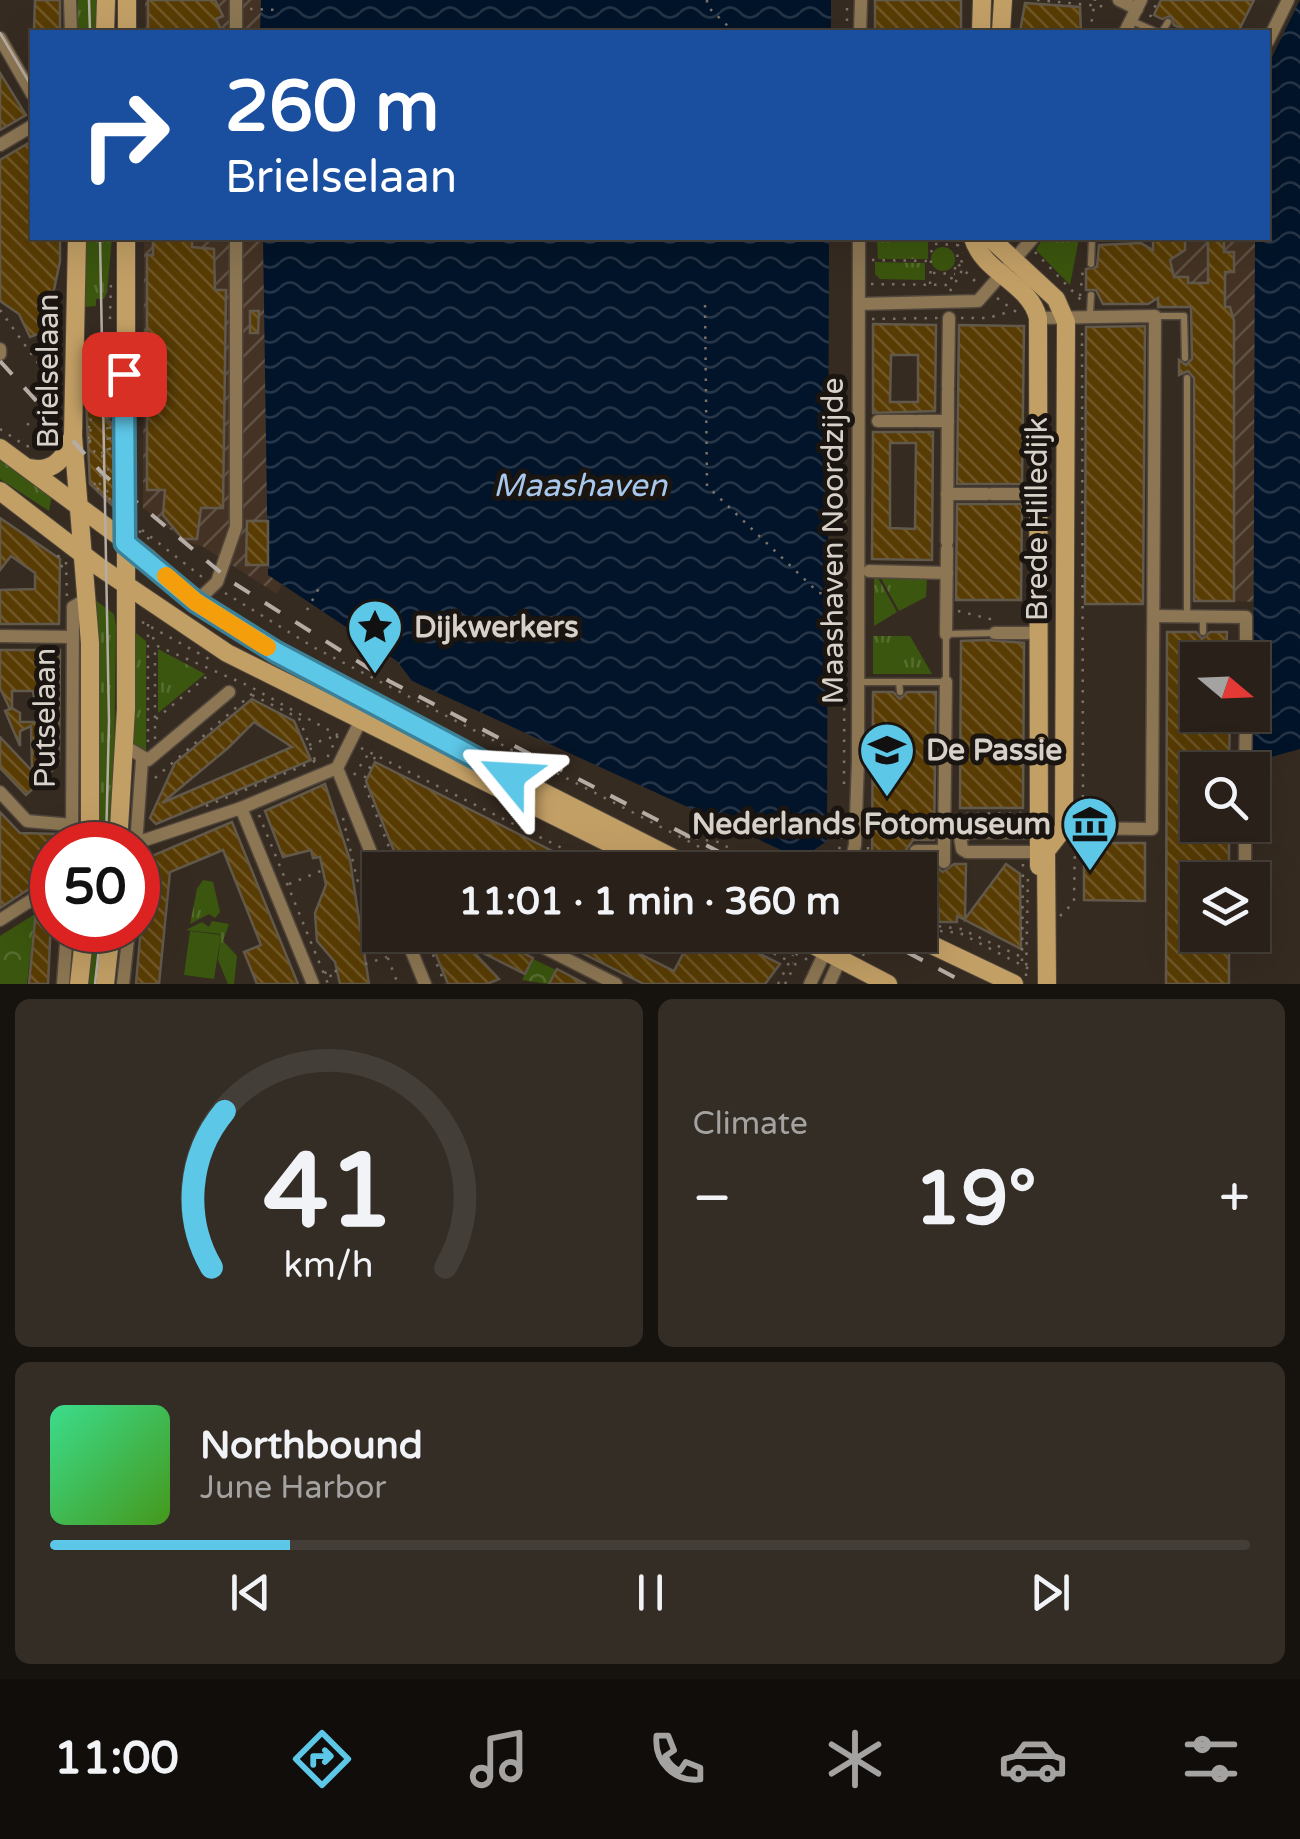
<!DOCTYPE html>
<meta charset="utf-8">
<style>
:root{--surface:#282019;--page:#342d26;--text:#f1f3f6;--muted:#a5a3a2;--line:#443e38;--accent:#5dc7e8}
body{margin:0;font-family:"Varela Round",sans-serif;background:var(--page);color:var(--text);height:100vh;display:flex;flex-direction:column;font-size:38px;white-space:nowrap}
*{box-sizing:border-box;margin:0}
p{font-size:32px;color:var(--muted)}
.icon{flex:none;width:55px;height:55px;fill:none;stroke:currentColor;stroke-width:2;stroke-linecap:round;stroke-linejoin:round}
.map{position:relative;height:984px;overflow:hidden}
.drawer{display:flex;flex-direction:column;gap:15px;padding:15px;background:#16120e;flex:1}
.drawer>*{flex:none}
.banner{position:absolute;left:30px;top:30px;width:1240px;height:210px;border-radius:0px;box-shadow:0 10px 40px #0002,0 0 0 2px var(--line);background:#1a4fa0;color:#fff;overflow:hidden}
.needle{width:65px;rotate:109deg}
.buttons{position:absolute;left:1180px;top:642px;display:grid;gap:20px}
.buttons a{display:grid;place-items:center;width:90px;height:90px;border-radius:0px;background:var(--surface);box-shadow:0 10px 40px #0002,0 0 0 2px var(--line);font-size:50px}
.speed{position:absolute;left:30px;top:822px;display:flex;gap:20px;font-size:50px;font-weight:700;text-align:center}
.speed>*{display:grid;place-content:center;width:130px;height:130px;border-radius:50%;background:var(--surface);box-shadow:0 10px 40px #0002,0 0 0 2px var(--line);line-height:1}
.speed .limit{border:15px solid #d22;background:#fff;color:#111}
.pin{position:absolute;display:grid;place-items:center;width:85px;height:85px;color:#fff;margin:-42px;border-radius:20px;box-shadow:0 5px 15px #0006}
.me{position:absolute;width:110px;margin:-55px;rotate:297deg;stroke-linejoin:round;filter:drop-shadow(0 0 8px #0008)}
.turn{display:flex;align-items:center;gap:35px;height:210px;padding:0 30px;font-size:45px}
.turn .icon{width:130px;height:130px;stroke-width:2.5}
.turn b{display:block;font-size:70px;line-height:85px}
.big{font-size:75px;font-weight:700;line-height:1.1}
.drawer .widget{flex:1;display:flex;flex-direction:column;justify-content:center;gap:15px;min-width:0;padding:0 35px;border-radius:15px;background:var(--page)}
.drawer .dial{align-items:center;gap:0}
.dial svg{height:260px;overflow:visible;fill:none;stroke:var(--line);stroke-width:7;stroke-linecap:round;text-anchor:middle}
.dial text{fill:var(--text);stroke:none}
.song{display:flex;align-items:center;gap:30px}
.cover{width:120px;height:120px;border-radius:15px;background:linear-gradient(135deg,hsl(150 70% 55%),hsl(100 70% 35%))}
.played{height:10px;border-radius:5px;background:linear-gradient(90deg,var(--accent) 20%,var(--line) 20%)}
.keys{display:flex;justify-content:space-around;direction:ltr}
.heat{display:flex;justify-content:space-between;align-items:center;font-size:55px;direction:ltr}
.drawer .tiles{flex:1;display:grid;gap:15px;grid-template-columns:1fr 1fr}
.widget:last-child{grid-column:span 2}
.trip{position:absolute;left:362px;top:852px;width:575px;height:100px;border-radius:0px;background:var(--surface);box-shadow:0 10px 40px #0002,0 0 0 2px var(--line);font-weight:700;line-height:100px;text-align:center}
.tabs{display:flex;height:160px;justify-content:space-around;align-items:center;background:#100d0a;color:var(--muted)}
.tabs .icon{width:70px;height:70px}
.tabs .selected{color:var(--accent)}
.tabs b{font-size:45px;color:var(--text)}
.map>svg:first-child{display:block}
</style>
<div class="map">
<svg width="1300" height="984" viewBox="0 0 1300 984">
<defs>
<pattern id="industrial-furrows" width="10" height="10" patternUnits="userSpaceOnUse" patternTransform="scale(2.5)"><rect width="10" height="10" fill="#443324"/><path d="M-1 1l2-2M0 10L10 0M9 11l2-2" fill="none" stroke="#5e5042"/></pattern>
<pattern id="grass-tufts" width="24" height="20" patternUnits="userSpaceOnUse" patternTransform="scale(2.5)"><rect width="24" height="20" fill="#3b560e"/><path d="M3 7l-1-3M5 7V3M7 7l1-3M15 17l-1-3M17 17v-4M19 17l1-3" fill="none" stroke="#576d30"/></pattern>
<pattern id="park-crowns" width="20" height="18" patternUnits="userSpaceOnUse" patternTransform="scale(2.5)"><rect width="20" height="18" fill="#3b560e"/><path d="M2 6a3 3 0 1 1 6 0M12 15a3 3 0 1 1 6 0" fill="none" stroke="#576d30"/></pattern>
<pattern id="water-waves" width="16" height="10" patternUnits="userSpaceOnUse" patternTransform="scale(2.5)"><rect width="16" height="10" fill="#021429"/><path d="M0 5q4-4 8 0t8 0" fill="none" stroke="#263547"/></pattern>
<pattern id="building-back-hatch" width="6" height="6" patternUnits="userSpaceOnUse" patternTransform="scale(2.5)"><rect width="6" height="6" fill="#583c04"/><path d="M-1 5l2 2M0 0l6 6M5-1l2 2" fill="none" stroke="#6f5727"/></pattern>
</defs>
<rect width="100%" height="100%" fill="#362b21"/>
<g fill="url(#industrial-furrows)">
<path d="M145 0H282L283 32H145Z"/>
<path d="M144 238H287V574L277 594 202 546 186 542 143 508Z"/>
<path d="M1169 238H1208V286L1224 252V238H1255L1254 602 1234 601V321L1230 307H1181L1192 283 1173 276Z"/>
</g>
<g fill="url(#grass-tufts)">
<path d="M78 0H101L100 32H77Z"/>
<path d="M82 238H112L107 292 104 299H96V306L82 307Z"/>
<path d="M877 238H928V259H878Z"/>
<path d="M1043 238H1079L1070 285 1036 250Z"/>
<circle cx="943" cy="259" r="12"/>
<path d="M875 262 925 263V280L880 279 875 274Z"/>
<path d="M0 455 52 495 49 511 0 479Z"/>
<path d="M874 578H878L897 612 874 626Z"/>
<path d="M881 578H927L926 597 899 611Z"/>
<path d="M91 597 114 614 116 626 113 845H94Z"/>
<path d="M132 630 146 641V752L134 744Z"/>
<path d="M873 636H910L932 674H873Z"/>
<path d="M158 649 205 674 158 713Z"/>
<path d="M203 880 213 882 220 912 215 918 209 914 190 924 197 889Z"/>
<path d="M212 921 229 924 223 941 237 956 234 984H228L218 960 221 934 186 930 202 922 209 927Z"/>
<path d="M90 930H107L101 984H84Z"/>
</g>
<g fill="url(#park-crowns)">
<path d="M35 914 27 984H0V936Z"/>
<path d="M533 959 556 970 548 984 522 980Z"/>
</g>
<path fill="#3b560e" d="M190 931 221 935 214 979 184 975Z"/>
<g fill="url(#water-waves)">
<path d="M261 0H831V32H260Z"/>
<path d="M1300 0V749L1253 762 1255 238H1268V65Z"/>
<path d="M263 238H829L827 841 801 859 412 681 397 661 268 575Z"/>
</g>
<g fill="url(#building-back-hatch)" stroke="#62594b" stroke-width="2.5" fill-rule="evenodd">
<path d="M35 0H60V32L34 31Z"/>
<path d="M148 0H215L223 16 216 19 222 32H148Z"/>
<rect x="875" y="0" width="86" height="32"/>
<path d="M1161 0H1254L1238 32H1189L1174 25 1171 16 1162 19 1154 15Z"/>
<path d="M1025 3 1080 7 1081 32H1020Z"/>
<path d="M0 73 26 115 0 130Z"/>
<path d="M32 141V238H60V261L51 304 55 328 30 337 19 314 0 301V160Z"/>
<path d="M153 238H192V247L214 249 215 290H226L223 508H201L197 539H183L163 515 165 490H147V255H153Z"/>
<path d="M1169 238 1185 240V250L1170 260 1174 277H1188V283H1208V238H1224V252H1234V272H1225V307H1230L1234 321V601H1194V378L1188 371 1179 375V360L1186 365 1192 359 1191 307H1158V298L1148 304H1103L1096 290H1086V269L1097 267 1099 245 1141 243 1153 250V239Z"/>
<path d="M250 311H259L258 333H250Z"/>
<path d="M873 324 936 325 935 411 873 413ZM891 355H918V402H890Z"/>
<path d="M959 325 1024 326 1022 484H957Z"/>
<path d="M1145 326 1143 604H1085L1086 327Z"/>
<path d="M86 400 114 425V507L90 484Z"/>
<path d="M873 432H933L932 560 872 559ZM890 443H916L915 529 890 528Z"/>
<path d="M957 504H1022L1021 600H956Z"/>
<path d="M0 518 60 559 59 624H0V590L35 589V573L11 556 0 570Z"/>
<path d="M247 521H268V565H246Z"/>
<path d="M1167 632H1196L1202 639 1210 632H1227L1226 660H1198V715H1230L1229 770H1198V825H1229V880H1198V935H1229V984H1166Z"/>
<path d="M988 640 1024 643 1023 808H960L961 641Z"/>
<path d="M0 650H60L59 764 26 795 0 768V737L32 771 31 726 20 731V746L5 711 10 709 0 688ZM12 691H33L38 722H20V713L12 708Z"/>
<path d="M873 692H893L900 699 907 692H936L934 840H913L906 850V870H872Z"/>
<path d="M252 699 294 721 311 760 156 824 150 818 175 763ZM254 722 292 747 162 803 228 748Z"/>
<path d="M375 762 479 814 590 870H417L398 861 366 781Z"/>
<path d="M325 784 350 860 369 984H340L335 962 317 941 315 913 326 885 320 857 313 858 311 850 283 857 265 811Z"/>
<path d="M0 812 20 833 59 834V845H52V874L0 908Z"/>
<path d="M232 822 298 984H257L244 952 261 945 223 850 170 872 159 984H136L147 858Z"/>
<path d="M1084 843H1145V901L1084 900Z"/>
<path d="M931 864 943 872 954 864H966L965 919 1006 864 1020 874 1021 949 957 916V922H939L938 905 930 912 924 902 931 898Z"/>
<path d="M52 899 48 984H29L36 910Z"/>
<path d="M428 935H488L533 958 525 974 467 945 499 979 487 984H448Z"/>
<path d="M546 935H639L632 950 674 971 685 950 656 935H722L780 964 765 984H644Z"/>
<path d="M557 969 586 984H549Z"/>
</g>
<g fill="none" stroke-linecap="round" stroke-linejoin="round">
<g stroke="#50463c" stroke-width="9">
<g id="lane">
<path d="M1132 21 1157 32"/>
<path d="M1162 32 1168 22"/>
<path d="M1091 264 1092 238"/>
<path d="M1090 314 1091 295"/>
<path d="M1156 316H1184L1185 358"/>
<path d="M1187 615V378"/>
<path d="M1203 632V617"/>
<path d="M859 682H899L900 692"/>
<path d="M899 682H946V634L995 633"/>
</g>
</g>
<g stroke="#50463c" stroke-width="15">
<g id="street">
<path d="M70 0 71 32"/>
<path d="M1119 0 1137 9"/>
<path d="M236 32V0"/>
<path d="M860 32 861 0"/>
<path d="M1125 32 1141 0"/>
<path d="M0 38 32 94"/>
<path d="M1268 41 1288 0"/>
<path d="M0 145 32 126"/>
<path d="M859 304 978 301 1033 238"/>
<path d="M1038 318 1155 316 1152 829 1064 828"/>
<path d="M0 349V354"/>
<path d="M948 387 949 318"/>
<path d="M878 421H914"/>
<path d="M918 421H948"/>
<path d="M947 494H987"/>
<path d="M992 494H1029"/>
<path d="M947 542 948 391"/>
<path d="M869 571 947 573"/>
<path d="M196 602 217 582 236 527V238"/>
<path d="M1154 616 1246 617V660"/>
<path d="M995 633H1028"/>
<path d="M946 634 947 549"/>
<path d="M0 636 73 637"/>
<path d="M361 720 337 768 380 875"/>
<path d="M126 747 148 760 229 692"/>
<path d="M1245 770 1246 715"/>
<path d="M0 792 27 821 73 825"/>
<path d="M241 808 313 984"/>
<path d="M136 843 241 808 337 768"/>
<path d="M72 845 73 607 87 599"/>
<path d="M136 845 142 760"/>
<path d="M944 851 946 682"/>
<path d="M1039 852H967L962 849 960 837 971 832 1044 833"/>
<path d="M1245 865V825"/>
<path d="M849 870 855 845 858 761 859 238"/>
<path d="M916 870V851H944V862"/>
<path d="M0 920 52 887"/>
<path d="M405 935 425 984"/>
<path d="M519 935 616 984"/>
<path d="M63 984 67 930"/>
<path d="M123 984 129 930"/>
<path d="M810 984 833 935"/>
<path d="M829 984 851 935"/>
</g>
</g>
<g stroke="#50463c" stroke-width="20">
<g id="secondary">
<path d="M105 32 106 0"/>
<path d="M127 32V0"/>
<path d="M981 32 982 0"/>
<path d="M1001 32 1003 0"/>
<path d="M77 238 73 436 90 643V845"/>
<path d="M973 238C983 273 1030 283 1038 318L1039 866"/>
<path d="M990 238 1056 299 1066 322 1064 828 1046 851 1047 984"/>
<path d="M0 448 147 557 196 602 276 652 335 687 697 870"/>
<path d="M30 468C53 473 65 458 72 438"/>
<path d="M0 491 98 566 227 653 663 870"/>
<path d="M118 845 126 709V238"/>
<path d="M794 935 888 984"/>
<path d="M911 935 1014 984"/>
<path d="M79 984 85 930"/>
<path d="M105 984 111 930"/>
</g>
</g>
<g stroke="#7b7269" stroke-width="2.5" stroke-dasharray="2.5 8" stroke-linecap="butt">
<path d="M707 0V6L734 32"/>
<path d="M1037 0 1110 7"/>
<path d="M250 9 279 10"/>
<path d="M1150 17 1158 0"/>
<path d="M847 21V0"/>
<path d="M1090 32 1095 0"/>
<path d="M935 244 957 245"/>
<path d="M958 244 957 263 975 281"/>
<path d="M1035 252 1081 300"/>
<path d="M872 260 931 261"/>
<path d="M933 273 955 274"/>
<path d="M871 284 949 285 957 263"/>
<path d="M930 284 932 238"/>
<path d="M950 291 961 273 962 252"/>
<path d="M1080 296 1083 269"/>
<path d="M997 298 1019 314"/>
<path d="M705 305 707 486 819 593 834 594"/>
<path d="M0 310 60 394"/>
<path d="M961 318H988L1012 311"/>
<path d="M110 319 111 282"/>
<path d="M872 319 938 318"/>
<path d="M1082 333 1083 815"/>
<path d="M106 385 108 451"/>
<path d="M45 408 51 402"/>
<path d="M27 425 34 419"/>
<path d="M0 429 26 446 45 449"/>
<path d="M89 439V422"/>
<path d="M90 442 92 385"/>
<path d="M46 449 54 441"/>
<path d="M110 450V412"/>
<path d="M102 455 104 470"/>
<path d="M97 488 109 500"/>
<path d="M142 530 202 577"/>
<path d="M139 531 153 542"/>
<path d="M58 555 63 570"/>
<path d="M66 562 67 599"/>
<path d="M225 593 315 648 744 870"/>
<path d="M307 610 319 588"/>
<path d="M958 611 994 620"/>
<path d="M142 622 209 659"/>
<path d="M153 637 155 645 249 686 341 737"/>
<path d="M252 695 299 718 315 760"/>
<path d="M156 719 212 672"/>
<path d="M155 739V647"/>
<path d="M148 742V620"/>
<path d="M309 745 338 735 327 758"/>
<path d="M361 748 606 870"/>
<path d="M375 757 363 781 398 870"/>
<path d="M509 757 546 776"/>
<path d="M354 775 369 753"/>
<path d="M155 778 254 692"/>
<path d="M844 784 845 497"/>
<path d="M206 806 315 761 317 765"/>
<path d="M956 814 1023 813"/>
<path d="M259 815 328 984"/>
<path d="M343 818 357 879 398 984"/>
<path d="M705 822 712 808"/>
<path d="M685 837 718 842 771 870"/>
<path d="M868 847V870"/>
<path d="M705 857 731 870"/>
<path d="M396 864 408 870"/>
<path d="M792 870 806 860 810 870"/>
<path d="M836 870 842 832"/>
<path d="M289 884 323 870"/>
<path d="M366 896 379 892"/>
<path d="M138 906 141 855"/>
<path d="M1060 916 1074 902 1075 840"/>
<path d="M920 917 936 926 961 929 1026 959"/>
<path d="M139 923 145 856"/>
<path d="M940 931 960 933 1033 971"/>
<path d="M425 935 445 984"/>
<path d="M495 935 510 943"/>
<path d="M736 935 793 963"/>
<path d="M758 935 810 961"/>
<path d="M868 954 874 935"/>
<path d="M863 956 869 935"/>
<path d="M1022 961 1023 862"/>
<path d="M365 964 387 957"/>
<path d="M337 971 323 973 339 979"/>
<path d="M1026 976 1028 874"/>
<path d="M778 984 793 955"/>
<path d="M785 984 798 959"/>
</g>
<use href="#lane" stroke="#8c7653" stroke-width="6"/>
<use href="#street" stroke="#8c7653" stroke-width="12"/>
<use href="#secondary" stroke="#c29f65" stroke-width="18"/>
<g stroke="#b5ada5" stroke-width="2.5">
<path d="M89 0 90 32"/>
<path d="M0 33 32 87"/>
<path d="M100 238 109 721 106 845"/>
<path d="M95 984 101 930"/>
</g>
<g stroke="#b5ada5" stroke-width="4" stroke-dasharray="18 18" stroke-linecap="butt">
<path d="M0 361 103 474 232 582 389 681 754 870"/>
<path d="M875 935 967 984"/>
</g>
<g stroke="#7b7269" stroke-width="2.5" stroke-dasharray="2.5 8" stroke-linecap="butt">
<path d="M89 441 96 455 110 450"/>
<path d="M99 483 112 496 109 500"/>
<path d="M94 485 104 470 118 468"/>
</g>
</g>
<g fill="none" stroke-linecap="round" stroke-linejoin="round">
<g stroke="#3c8197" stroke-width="25">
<path id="route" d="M124 374 125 543 196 602 276 652 510 776"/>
</g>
<use href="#route" stroke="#5dc7e8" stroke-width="18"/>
<path stroke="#f59e0b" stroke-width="18" d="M166 576 196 602 267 647"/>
</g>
<defs>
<g id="sight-pin" transform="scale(2.875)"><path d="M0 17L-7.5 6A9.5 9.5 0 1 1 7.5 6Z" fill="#5dc7e8" stroke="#1a1510"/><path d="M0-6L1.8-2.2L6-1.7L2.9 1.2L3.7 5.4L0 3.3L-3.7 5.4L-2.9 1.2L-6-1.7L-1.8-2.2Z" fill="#111"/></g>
<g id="school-pin" transform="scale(2.875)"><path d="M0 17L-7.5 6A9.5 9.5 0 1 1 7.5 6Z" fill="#5dc7e8" stroke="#1a1510"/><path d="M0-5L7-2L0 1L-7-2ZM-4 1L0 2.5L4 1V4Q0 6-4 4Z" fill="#111"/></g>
<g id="museum-pin" transform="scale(2.875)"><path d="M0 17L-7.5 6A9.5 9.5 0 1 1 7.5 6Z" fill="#5dc7e8" stroke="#1a1510"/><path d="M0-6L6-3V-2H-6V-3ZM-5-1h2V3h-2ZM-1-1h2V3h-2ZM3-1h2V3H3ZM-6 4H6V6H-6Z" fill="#111"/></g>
</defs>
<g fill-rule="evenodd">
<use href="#sight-pin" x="375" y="627"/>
<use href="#school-pin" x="887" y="750"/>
<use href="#museum-pin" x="1090" y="824"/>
</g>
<g text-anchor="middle" stroke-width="10" stroke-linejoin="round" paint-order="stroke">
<g font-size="30" fill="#d8d1ca" stroke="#1a1510">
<text transform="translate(48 371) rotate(-90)" y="10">Brielselaan</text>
<text transform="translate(1037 519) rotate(-90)" y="10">Brede Hilledijk</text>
<text transform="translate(833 541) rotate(-90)" y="10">Maashaven Noordzijde</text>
<text transform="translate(45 718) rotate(-90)" y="10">Putselaan</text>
</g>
<g font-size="30" font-weight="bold" fill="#d8d1ca" stroke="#1a1510" text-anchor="start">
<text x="414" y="637">Dijkwerkers</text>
<text x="926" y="760">De Passie</text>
<text x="1051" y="834" text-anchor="end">Nederlands Fotomuseum</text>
</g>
<g font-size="32" font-style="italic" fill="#a8c8ed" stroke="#1a1510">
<text x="580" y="496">Maashaven</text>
</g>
</g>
</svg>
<div class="buttons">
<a><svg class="needle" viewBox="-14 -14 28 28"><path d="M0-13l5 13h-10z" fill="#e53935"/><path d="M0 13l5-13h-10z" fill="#a5a3a2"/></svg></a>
<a><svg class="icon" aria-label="search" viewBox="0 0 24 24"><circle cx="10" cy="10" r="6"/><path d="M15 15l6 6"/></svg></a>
<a><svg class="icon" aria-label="layers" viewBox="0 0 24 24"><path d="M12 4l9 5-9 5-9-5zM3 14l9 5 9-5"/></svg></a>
</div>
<div class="speed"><div class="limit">50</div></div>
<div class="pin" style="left:124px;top:374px;background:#d93025"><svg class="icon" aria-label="arrive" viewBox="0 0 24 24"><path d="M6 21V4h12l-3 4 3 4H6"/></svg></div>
<svg class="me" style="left:510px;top:776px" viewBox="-20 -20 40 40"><path d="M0-17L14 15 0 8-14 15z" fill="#5dc7e8" stroke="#fff" stroke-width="4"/></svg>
<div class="trip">11:01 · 1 min · 360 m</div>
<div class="banner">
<div class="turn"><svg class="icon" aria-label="right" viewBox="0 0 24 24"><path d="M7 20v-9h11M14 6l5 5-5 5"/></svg><div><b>260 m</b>Brielselaan</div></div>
</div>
</div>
<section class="drawer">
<div class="tiles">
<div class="widget dial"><svg viewBox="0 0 100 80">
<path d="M14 69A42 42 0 1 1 86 69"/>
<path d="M14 69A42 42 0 0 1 18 21" stroke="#5dc7e8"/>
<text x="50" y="56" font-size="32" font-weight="700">41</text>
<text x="50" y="72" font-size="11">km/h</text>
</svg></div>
<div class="widget"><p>Climate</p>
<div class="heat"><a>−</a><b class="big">19°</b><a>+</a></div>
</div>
<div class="widget">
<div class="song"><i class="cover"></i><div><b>Northbound</b><p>June Harbor</p></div></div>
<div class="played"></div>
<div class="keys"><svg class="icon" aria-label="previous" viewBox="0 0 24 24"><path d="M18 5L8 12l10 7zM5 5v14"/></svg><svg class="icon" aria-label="pause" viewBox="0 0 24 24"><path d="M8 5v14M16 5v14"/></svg><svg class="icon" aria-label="next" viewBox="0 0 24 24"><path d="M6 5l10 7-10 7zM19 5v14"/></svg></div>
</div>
</div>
</section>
<nav class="tabs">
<b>11:00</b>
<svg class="icon selected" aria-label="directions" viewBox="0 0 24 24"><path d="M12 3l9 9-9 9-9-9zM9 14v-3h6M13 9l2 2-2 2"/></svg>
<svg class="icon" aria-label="music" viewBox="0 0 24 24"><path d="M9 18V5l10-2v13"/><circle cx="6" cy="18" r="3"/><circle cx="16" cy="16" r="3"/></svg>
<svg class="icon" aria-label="phone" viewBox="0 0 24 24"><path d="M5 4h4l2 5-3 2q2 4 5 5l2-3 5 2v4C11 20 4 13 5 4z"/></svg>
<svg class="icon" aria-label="climate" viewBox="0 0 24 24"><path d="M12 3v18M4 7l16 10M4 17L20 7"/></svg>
<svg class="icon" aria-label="car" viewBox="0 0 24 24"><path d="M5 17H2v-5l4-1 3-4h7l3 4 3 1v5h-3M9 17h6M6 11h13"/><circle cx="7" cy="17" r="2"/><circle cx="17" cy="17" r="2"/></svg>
<svg class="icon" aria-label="filters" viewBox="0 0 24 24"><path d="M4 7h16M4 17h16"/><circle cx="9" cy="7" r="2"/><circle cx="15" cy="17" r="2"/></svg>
</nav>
